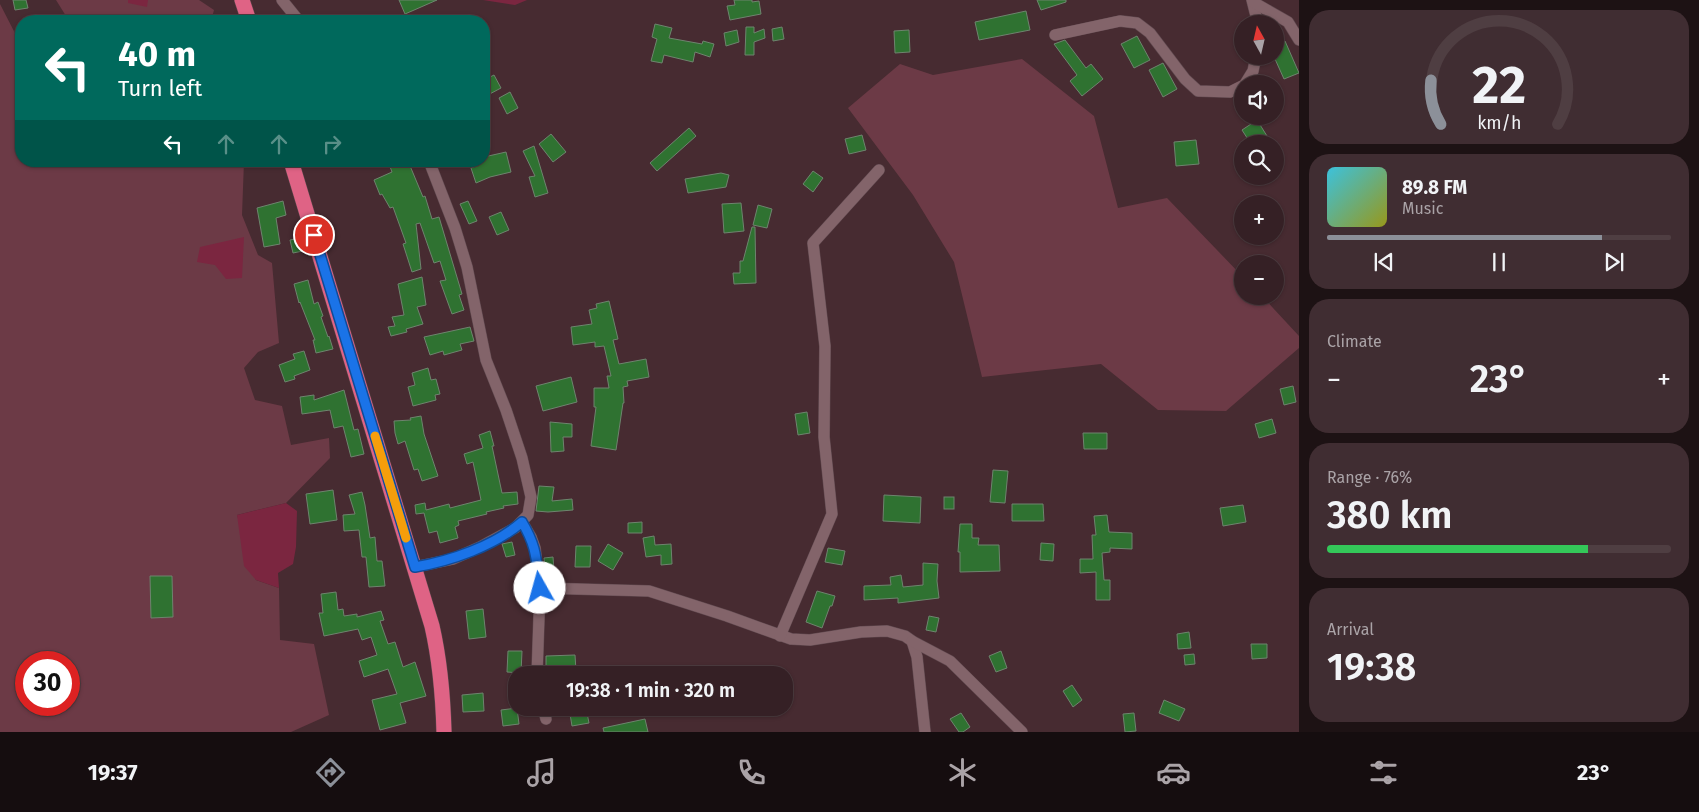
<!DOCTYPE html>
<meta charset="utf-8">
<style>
:root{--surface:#352025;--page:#402d32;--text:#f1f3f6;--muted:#aaa3a7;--line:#4f3e42;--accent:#8c9099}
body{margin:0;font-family:"Fira Sans",sans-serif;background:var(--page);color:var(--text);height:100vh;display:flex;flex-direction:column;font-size:19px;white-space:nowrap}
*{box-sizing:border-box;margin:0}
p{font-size:16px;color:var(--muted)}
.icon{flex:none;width:28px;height:28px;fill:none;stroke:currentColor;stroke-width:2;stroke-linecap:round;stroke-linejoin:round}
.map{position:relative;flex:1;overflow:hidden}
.sheet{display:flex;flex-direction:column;gap:10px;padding:10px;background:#1d1214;width:400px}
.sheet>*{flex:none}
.guide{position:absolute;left:15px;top:15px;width:475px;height:152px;border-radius:20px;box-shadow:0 1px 4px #0004,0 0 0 1px var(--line);background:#00695c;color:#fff;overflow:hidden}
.needle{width:32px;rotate:352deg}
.fabs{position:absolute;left:1234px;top:15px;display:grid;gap:10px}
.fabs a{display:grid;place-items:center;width:50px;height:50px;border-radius:50%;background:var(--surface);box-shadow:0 1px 4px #0004,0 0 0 1px var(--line);font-size:25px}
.speed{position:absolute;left:15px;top:651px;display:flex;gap:10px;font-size:25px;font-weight:700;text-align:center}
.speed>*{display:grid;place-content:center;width:65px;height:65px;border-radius:50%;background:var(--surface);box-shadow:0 1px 4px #0004,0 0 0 1px var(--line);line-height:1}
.speed .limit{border:8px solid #d22;background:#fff;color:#111}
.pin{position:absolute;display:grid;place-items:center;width:42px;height:42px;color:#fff;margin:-21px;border:2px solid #fff;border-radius:50%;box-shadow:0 1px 5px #0007}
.me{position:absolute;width:55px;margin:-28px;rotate:353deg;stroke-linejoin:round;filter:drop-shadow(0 0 4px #0008)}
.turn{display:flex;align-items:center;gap:18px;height:105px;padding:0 20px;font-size:22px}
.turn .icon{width:65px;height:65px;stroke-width:2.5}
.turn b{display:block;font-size:35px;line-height:42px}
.lanes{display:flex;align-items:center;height:48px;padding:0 20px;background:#0003;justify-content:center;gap:25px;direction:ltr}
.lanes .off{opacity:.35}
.big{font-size:38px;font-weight:600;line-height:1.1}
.sheet .tile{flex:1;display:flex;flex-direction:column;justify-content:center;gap:8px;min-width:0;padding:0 18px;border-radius:20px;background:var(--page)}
.sheet .dial{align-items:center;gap:0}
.dial svg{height:130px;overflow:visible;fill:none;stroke:var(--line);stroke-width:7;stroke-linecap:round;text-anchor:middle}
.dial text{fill:var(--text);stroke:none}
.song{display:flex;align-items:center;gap:15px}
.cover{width:60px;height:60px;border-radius:8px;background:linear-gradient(135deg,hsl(190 70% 55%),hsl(60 70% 35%))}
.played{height:5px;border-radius:2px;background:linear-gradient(90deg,var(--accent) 80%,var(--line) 80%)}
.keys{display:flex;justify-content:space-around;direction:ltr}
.heat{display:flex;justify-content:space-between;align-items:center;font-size:28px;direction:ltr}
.charge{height:8px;border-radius:4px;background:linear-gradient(90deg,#34c759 76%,var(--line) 0)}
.trip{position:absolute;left:508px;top:666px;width:285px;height:50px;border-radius:20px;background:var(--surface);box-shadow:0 1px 4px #0004,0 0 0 1px var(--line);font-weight:600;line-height:50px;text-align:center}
.tab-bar{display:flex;height:80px;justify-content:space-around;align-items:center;background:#150d0f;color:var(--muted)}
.tab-bar .icon{width:35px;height:35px}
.tab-bar .current{color:var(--accent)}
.tab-bar b{font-size:22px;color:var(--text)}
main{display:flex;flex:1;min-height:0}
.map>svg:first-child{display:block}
</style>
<main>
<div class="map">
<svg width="1299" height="732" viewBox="0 0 1299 732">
<rect width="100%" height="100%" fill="#472b31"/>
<g fill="#6c3a46" fill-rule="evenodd">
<path d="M56 0H199L214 10 211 21H56L66 16Z"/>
<path d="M0 4 19 41H21V161H244L242 215 258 255 272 263 279 343 258 352 244 368 255 400 282 406 291 445 329 438 330 458 286 503 237 515 256 580 279 588 280 640 314 644 329 715 291 732H0ZM26 662H69V705H26Z"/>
<path d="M1022 59 1094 116 1118 208 1167 198 1242 276V296H1262L1299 336V348L1226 411 1158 410 1101 364 982 377 954 262 913 195 848 108 900 64 933 75Z"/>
</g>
<g fill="#7b2640">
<path d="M128 0H148L147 7 128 3Z"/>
<path d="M483 0H527L515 5Z"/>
<path d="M244 237 242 278 226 279 215 265 197 262 200 247Z"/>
<path d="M286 503 297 511 296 547 293 564 278 573 279 588 256 580 244 566 237 515Z"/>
</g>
<g fill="#2f7231" stroke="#6e846e">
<path d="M13 0H26L28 8 15 10Z"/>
<path d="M399 0H437L405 14Z"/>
<path d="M734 0H752V2L759 1 761 14 730 20 727 6 735 5Z"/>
<path d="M1037 0H1066V2L1041 10Z"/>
<path d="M1026 11 1030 30 979 40 975 22Z"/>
<path d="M655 24 672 28 669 38 702 44 703 41 714 44 710 57 695 52 693 62 664 55 662 63 651 61 657 39 652 37Z"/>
<path d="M746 27H754V33L764 29 765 38 754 42V55H745Z"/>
<path d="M782 27 784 39 773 41 772 29Z"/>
<path d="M737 30 739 42 726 46 724 33Z"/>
<path d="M909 30 910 52 895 53 894 31Z"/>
<path d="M1137 36 1150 60 1134 68 1121 44Z"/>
<path d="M1065 40 1086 68 1091 64 1103 79 1082 96 1070 81 1077 75 1054 44Z"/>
<path d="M1285 41 1299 73 1284 79 1275 59V46Z"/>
<path d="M1163 63 1177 89 1163 97 1149 70Z"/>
<path d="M494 75 501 88 484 97V80Z"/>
<path d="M510 92 518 108 507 114 499 98Z"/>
<path d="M1257 120 1267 136 1255 144H1251L1242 130Z"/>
<path d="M689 128 696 136 657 171 650 163Z"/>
<path d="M551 134 566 152 553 162 539 144Z"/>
<path d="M862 135 866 150 849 154 845 139Z"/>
<path d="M1196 140 1199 164 1176 166 1174 142Z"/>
<path d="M534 146 548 193 535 197 529 177 535 176 523 151Z"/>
<path d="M506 152 511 172 490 177 476 183 471 168 474 167 472 161H484V157Z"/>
<path d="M388 161H408L423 197 425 196 432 219 439 217 462 294 459 295 464 310 452 314 440 281 446 280 440 261 434 263 420 223 416 224 421 269 412 272 403 244 406 243 393 207 390 208 382 194 380 195 374 180 392 172Z"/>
<path d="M813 171 823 178 813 192 803 184Z"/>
<path d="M721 173 729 175 726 187 688 193 685 179Z"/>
<path d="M283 201 286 215 276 218 280 244 264 247 257 208Z"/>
<path d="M468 201 477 221 469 224 460 204Z"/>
<path d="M741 203 744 231 724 233 722 204Z"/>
<path d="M758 205 772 209 767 228 753 225Z"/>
<path d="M501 212 509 230 497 235 489 217Z"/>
<path d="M752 227H755L756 283 734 284 733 273H740V261H743Z"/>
<path d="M300 238 303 251 293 253 290 240Z"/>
<path d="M422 277 426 305 417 307 423 324 406 329 407 332 391 336 388 327 395 326 392 317 404 315 398 284Z"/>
<path d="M308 280 314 304 318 302 323 316 321 317 328 337 329 336 333 349 316 353 313 340H315L300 302 299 303 294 284Z"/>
<path d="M609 301 618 339 613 340 619 364 646 359 649 377 627 381 628 386 623 387 624 403H623L616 450 591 446 596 407H594V388H609L607 376H611L604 346 595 347V342L573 345 571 327 592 324 589 310 597 308 596 304Z"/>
<path d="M470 327 474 341 460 344 462 350 444 355 443 351 430 355 424 337Z"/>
<path d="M304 351 310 370 294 376 295 379 285 382 279 365 295 359 293 354Z"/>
<path d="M428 368 431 380 436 379 440 394 435 395 436 400 413 406 408 387 415 385 412 373Z"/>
<path d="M571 377 577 402 543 411 536 386Z"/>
<path d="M1293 386 1296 402 1284 405 1280 389Z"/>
<path d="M344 390 354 430 358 429 364 454 351 457 343 426 334 428 330 410 302 414 300 397 314 395V400Z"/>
<path d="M807 412 810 433 798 435 795 414Z"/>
<path d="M421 416 424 434 438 476 422 481 418 469 414 470 405 441 398 444 395 433 394 421 411 420 410 418Z"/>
<path d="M1272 419 1276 433 1259 438 1255 424Z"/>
<path d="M550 422 572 424V437H563L564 451 551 452Z"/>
<path d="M490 431 494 446H492L502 493 517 492 518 504 503 506 504 508 486 512 487 514 458 521 459 525 455 527 458 538 440 543 437 531 429 533 424 513 416 514 415 505 425 503 426 510 449 504 450 508 481 500 473 462 467 464 464 454 483 448 479 435Z"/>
<path d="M1083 433H1107V449H1084Z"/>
<path d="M993 470 1008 471 1005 503 990 502Z"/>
<path d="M539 486 554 487 552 501 572 499 573 510 548 512 536 511Z"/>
<path d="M333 490 337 520 310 524 306 494Z"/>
<path d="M362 492 365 505 370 538 375 537 377 561H382L385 586 369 587 366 557H362L359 530 344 531 343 515 355 514 349 495Z"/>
<path d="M884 495 921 497 920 523 883 521Z"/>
<rect x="944" y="497" width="10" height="12"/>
<path d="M1012 504H1043L1044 521H1012Z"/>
<path d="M1243 505 1246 522 1223 526 1220 508Z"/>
<path d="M1107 515 1109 532 1132 533V549L1110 548V552L1102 553 1104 580H1110V600H1096V572L1080 573V559H1093L1092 535H1096L1094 516Z"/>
<path d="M642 522V533H628V523Z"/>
<path d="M960 524H972V538H979L978 545H999L1000 571 960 572V552H958Z"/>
<path d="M654 536 655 545 671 544 672 564 661 565V555L646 557 643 538Z"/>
<path d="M512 542 515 555 506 557 502 544Z"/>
<path d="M1041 543 1054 544 1053 561 1040 560Z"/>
<path d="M608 544 623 553 613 570 598 561Z"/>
<path d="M576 546H591L590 567H575Z"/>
<path d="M828 548 845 551 842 565 825 562Z"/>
<path d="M553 557 554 570H545L544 558Z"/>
<path d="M923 563 938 564 937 581 939 598 898 603V598L864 600V586L891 585 890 577 901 575 903 587 923 585Z"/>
<path d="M150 576H172L173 617 151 618Z"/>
<path d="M817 591 835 596 832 606H830L822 628 806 622Z"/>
<path d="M336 592 338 610 343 609 344 616 357 614V617L381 611 384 620 380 621 388 644 395 642 403 667 415 662 426 696 400 703 406 723 380 730 372 700 397 694 388 669 364 677 359 661 377 655 371 637 362 640 358 629 324 636 319 613H323L321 594Z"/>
<path d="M483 609 486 637 469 639 466 611Z"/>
<path d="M929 616 939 618 936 632 926 630Z"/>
<path d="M1189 632 1191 648 1178 649 1177 634Z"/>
<path d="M1251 644H1267V658L1252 659Z"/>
<path d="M508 651H522L521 673 507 672Z"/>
<path d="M1001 651 1007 668 996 672 989 656Z"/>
<path d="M1194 654 1195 664 1185 665 1184 655Z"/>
<path d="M575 655 576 671 546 672V656Z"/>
<path d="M1072 685 1082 700 1073 707 1063 691Z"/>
<path d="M483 693 484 711 463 712 462 695Z"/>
<path d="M1164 700 1185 709 1179 721 1159 713Z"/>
<path d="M517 708 519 724 503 726 501 710Z"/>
<path d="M569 708H586L589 723 572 726Z"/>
<path d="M961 713 970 727 963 732H959L950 719Z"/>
<path d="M1134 713 1136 731 1125 732 1123 714Z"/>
<path d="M645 719 648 732H604L603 728Z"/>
</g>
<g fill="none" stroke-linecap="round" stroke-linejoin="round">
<g stroke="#614a50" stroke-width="12">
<g id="street">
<path d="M282 0 299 21"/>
<path d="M1252 0 1258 24"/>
<path d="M1253 2 1288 22 1299 40"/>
<path d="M1055 35 1120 21 1137 23 1150 33 1185 79 1198 91 1230 92 1242 86"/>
<path d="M1245 84 1253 71 1256 56"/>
<path d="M522 522 531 537 535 548 540 588 537 675"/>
<path d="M415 567 453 559 480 547 515 528 528 515 531 497 522 458 506 410 486 360 467 267 455 228 429 161"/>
<path d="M540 588 649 591 727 616 791 639 810 640 861 632 887 631 905 636 912 641 917 657 925 732"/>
<path d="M780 636 832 514 824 437 825 346 813 243 879 170"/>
<path d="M912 641 950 661 1022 732"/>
<path d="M543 708 546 719"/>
</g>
</g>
<g stroke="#614a50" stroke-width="16">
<g id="highway">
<path d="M242 0 249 21"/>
<path d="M291 161 432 626C440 661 443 696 444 732"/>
</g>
</g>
<use href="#street" stroke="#83646a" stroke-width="11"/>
<use href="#highway" stroke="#df6385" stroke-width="15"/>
</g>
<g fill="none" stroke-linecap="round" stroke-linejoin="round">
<g stroke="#114b97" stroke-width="12">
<path id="route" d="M314 235 415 567C451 561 494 546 522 522 537 547 536 559 540 588"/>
</g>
<use href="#route" stroke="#1a73e8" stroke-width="9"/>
<path stroke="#f59e0b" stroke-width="9" d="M375 436 406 538"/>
</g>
</svg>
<div class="fabs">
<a><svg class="needle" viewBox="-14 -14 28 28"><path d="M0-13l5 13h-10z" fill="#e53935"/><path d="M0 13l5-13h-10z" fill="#aaa3a7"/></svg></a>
<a><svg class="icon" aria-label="sound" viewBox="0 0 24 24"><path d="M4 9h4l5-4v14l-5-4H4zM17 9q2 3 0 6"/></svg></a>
<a><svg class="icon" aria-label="search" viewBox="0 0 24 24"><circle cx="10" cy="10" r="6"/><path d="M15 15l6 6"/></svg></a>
<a>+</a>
<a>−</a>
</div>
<div class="speed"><div class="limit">30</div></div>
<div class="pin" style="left:314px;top:235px;background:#d93025"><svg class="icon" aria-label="arrive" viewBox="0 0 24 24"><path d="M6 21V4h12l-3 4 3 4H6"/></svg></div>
<svg class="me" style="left:540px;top:588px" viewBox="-20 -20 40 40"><circle r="19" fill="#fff"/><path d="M0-13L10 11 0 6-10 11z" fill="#1a73e8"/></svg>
<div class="trip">19:38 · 1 min · 320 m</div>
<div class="guide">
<div class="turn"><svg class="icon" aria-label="left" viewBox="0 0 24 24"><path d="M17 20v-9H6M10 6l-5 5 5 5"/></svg><div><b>40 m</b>Turn left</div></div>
<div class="lanes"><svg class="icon" aria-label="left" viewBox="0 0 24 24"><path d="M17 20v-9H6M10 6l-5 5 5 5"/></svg><svg class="icon off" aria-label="ahead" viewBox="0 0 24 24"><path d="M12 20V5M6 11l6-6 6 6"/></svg><svg class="icon off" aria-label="ahead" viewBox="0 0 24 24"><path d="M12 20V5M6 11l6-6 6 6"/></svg><svg class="icon off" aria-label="right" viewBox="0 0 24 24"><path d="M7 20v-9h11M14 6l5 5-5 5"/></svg></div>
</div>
</div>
<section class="sheet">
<div class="tile dial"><svg viewBox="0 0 100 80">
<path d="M14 69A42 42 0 1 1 86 69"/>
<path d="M14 69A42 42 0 0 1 8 42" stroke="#8c9099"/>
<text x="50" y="56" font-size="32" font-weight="700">22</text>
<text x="50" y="72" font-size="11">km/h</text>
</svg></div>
<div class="tile">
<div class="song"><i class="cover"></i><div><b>89.8 FM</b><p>Music</p></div></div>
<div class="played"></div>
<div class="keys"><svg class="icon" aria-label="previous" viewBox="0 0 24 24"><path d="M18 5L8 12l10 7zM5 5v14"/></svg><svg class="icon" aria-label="pause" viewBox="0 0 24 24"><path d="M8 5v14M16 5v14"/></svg><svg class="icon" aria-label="next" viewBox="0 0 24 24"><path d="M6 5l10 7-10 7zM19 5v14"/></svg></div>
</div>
<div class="tile"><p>Climate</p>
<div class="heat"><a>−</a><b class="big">23°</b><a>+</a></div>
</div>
<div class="tile"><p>Range · 76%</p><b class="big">380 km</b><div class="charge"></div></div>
<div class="tile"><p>Arrival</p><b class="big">19:38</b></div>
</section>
</main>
<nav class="tab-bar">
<b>19:37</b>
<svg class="icon current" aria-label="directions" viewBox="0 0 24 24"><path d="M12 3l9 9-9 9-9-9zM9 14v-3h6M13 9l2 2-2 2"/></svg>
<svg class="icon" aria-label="music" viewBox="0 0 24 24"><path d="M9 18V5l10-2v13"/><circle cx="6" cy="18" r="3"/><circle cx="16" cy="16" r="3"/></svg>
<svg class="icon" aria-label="phone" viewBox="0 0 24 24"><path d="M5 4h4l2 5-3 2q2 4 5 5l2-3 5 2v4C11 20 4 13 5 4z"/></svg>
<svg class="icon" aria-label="climate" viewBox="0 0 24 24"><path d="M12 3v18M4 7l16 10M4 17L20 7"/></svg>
<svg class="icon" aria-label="car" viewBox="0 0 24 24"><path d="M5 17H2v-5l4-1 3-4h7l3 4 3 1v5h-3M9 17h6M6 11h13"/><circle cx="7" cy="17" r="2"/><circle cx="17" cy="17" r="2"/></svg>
<svg class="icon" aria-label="filters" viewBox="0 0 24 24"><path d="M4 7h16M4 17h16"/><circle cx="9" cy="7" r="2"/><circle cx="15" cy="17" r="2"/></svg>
<b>23°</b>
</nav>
